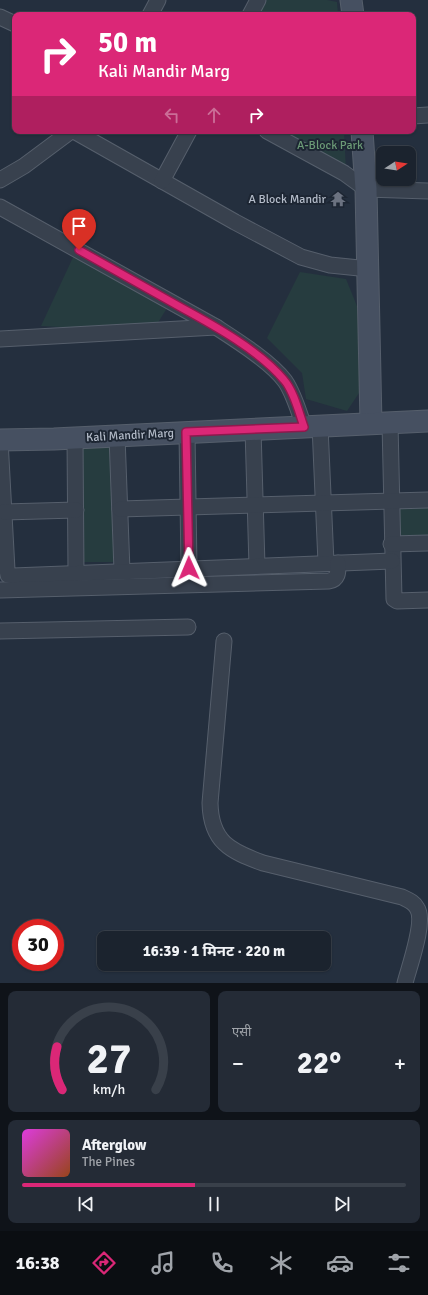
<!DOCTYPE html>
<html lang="hi">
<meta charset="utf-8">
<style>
:root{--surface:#1b232e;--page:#242b36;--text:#f1f3f6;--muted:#a0a4aa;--line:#39404a;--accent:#db2777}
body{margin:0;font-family:Signika,"Noto Sans Devanagari",sans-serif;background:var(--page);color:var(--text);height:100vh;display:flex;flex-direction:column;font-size:15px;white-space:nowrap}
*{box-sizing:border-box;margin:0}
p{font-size:13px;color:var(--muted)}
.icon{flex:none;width:22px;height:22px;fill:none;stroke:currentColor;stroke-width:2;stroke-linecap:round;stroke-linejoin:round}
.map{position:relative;height:983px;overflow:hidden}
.drawer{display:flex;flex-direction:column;gap:8px;padding:8px;background:#0f1319;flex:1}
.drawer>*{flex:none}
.hud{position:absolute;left:12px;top:12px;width:404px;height:122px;border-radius:8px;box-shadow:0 1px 3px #0004,0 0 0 1px var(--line);background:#db2777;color:#fff;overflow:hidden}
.needle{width:26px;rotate:78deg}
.buttons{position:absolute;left:376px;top:146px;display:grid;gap:8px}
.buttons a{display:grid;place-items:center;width:40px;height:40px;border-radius:8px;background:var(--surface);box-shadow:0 1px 3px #0004,0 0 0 1px var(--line);font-size:20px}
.speed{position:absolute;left:12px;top:919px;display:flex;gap:8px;font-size:20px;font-weight:700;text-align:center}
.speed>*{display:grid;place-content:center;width:52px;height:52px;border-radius:50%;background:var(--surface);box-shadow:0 1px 3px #0004,0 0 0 1px var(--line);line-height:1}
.speed .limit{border:6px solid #d22;background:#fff;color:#111}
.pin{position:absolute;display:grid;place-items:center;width:34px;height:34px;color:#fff;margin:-41px -17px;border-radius:50% 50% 50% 0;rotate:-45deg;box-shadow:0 0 4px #0007}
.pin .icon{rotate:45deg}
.me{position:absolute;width:44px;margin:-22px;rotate:359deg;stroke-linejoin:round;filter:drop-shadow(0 0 3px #0008)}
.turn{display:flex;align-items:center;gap:14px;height:84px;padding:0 20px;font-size:18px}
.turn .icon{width:52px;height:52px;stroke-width:2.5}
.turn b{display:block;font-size:28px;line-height:34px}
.lanes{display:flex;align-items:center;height:38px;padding:0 20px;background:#0003;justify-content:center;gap:20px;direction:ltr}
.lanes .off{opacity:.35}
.big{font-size:30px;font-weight:700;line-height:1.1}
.drawer .card{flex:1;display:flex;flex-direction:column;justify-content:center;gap:6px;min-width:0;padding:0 14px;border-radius:8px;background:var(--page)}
.drawer .dial{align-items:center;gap:0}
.dial svg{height:104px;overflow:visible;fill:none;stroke:var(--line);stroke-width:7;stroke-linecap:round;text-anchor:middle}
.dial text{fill:var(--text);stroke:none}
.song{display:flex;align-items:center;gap:12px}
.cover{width:48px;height:48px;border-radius:6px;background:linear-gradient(135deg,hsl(300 70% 55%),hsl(20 70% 35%))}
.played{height:4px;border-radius:2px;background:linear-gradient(90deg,var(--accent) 45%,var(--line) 45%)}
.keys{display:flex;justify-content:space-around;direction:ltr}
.heat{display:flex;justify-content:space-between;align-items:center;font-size:22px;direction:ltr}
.drawer .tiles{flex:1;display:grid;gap:8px;grid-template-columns:1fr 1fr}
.card:last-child{grid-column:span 2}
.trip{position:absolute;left:97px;top:931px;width:234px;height:40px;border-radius:8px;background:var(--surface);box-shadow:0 1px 3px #0004,0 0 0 1px var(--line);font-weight:700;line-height:40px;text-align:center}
.menu{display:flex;height:64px;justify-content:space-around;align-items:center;background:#0b0e12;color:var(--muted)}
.menu .icon{width:28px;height:28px}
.menu .current{color:var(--accent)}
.menu b{font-size:18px;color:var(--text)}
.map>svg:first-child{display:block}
</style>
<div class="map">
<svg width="428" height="983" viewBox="0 0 428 983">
<rect width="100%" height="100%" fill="#242f3e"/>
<g fill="#263c3f">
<path d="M261 0H327L337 2 338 15H253Z"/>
<path d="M271 131H344L346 170Z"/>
<path d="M75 253 169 305 152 332 41 326Z"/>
<path d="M300 272 346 279 370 338 359 393 347 411 306 399 302 373 267 338Z"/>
<path d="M115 438 120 562H78V441Z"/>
<path d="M428 507V538H399L398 508Z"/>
</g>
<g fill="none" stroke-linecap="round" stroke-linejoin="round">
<g stroke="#565f6c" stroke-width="17">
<g id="street">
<path d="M150 15 158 0"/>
<path d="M250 15 258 0"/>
<path d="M0 17 15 24"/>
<path d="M413 116 428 115"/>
<path d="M74 131 235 222 301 257 330 265 369 269"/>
<path d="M267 131 344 173 366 189 428 191"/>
<path d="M0 180 24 166 71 131"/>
<path d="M162 181 189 131"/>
<path d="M0 207 216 327C236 340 271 362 285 381 294 394 299 412 304 427"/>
<path d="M0 339 216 327"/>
<path d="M390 423 394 599 397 601 428 600"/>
<path d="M320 426 326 563"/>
<path d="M253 429 257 566"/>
<path d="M187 433 189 568"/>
<path d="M117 436 122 571"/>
<path d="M75 438 76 573"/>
<path d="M0 440 7 570 8 575 13 576 392 561"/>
<path d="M120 509 428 500"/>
<path d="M4 512 76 510"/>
<path d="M391 544 428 543"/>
<path d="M0 590 329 581C339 579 338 571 338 563"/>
<path d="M0 631 188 627"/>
<path d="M224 641 210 803C211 842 230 851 263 863L402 897C408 900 414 902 417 908 426 921 409 967 405 983"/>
</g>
</g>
<g stroke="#565f6c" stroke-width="23">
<g id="secondary">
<path d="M351 0 353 15"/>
<path d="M362 131 366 189 371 423"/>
<path d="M0 440 54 439 428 421"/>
</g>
</g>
<use href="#street" stroke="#38414e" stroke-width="15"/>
<use href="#secondary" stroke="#465061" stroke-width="21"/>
</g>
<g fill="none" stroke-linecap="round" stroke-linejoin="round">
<g stroke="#8e194d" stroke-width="10">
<path id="route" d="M79 250C113 269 148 289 182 308 215 326 260 351 284 380 294 391 299 413 304 427L186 432 189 568"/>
</g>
<use href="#route" stroke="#db2777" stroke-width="7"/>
</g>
<defs>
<g id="temple-bare" transform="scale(1.2)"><path d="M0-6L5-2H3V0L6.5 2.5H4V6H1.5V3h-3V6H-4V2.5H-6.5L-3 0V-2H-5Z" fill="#6b7280" stroke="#1d2633" stroke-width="2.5" paint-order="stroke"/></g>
</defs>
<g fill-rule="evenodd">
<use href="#temple-bare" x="338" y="199"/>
</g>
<g text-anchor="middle" stroke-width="4" stroke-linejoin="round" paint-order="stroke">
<g font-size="12" fill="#6b9a76" stroke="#1d2633">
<text x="330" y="149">A-Block Park</text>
</g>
<g font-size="12" fill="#b4bcc9" stroke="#1d2633" text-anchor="end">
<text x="326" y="203">A Block Mandir</text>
</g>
<g font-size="12" fill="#b4bcc9" stroke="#1d2633">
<text transform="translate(130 435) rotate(-3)" y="4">Kali Mandir Marg</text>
</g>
</g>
</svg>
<div class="buttons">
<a><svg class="needle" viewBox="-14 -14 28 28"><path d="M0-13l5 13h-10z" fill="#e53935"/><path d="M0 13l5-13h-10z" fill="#a0a4aa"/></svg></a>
</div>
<div class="speed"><div class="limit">30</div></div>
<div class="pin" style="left:79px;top:250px;background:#d93025"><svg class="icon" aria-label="arrive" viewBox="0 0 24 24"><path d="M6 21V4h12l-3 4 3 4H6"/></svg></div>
<svg class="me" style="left:189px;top:568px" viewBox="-20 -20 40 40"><path d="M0-17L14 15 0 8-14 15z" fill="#db2777" stroke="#fff" stroke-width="4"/></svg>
<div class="trip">16:39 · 1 मिनट · 220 m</div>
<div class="hud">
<div class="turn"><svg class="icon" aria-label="right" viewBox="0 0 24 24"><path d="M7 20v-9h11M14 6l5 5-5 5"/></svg><div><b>50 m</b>Kali Mandir Marg</div></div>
<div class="lanes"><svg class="icon off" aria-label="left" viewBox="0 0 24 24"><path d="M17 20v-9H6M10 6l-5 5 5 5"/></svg><svg class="icon off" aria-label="ahead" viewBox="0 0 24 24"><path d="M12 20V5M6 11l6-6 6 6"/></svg><svg class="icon" aria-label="right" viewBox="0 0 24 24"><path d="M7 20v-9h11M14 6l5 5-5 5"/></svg></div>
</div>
</div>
<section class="drawer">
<div class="tiles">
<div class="card dial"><svg viewBox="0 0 100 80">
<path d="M14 69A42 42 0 1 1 86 69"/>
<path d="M14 69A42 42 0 0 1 10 36" stroke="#db2777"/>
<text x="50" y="56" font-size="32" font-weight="700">27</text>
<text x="50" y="72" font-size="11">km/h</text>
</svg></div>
<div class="card"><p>एसी</p>
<div class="heat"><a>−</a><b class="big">22°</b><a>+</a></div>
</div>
<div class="card">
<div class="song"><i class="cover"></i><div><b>Afterglow</b><p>The Pines</p></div></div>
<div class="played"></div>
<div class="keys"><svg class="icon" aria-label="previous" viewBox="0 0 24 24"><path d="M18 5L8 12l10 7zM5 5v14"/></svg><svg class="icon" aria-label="pause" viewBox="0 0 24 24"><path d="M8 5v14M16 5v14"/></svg><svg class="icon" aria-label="next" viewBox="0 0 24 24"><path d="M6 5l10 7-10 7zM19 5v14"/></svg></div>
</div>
</div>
</section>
<nav class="menu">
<b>16:38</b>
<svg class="icon current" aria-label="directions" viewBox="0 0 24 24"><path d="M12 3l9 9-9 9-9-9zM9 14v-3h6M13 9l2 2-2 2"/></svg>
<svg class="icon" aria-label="music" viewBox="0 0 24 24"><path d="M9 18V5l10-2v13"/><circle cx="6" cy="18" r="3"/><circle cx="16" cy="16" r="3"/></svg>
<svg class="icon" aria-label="phone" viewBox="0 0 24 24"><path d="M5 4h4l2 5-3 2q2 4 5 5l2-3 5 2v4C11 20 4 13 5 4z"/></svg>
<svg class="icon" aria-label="climate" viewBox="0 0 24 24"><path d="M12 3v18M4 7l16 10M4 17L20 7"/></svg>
<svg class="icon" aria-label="car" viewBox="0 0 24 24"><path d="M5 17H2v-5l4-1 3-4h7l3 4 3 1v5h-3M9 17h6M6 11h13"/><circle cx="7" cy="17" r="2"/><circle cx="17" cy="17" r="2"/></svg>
<svg class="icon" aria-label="filters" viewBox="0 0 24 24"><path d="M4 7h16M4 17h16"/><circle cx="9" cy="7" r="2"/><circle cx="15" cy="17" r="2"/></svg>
</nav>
